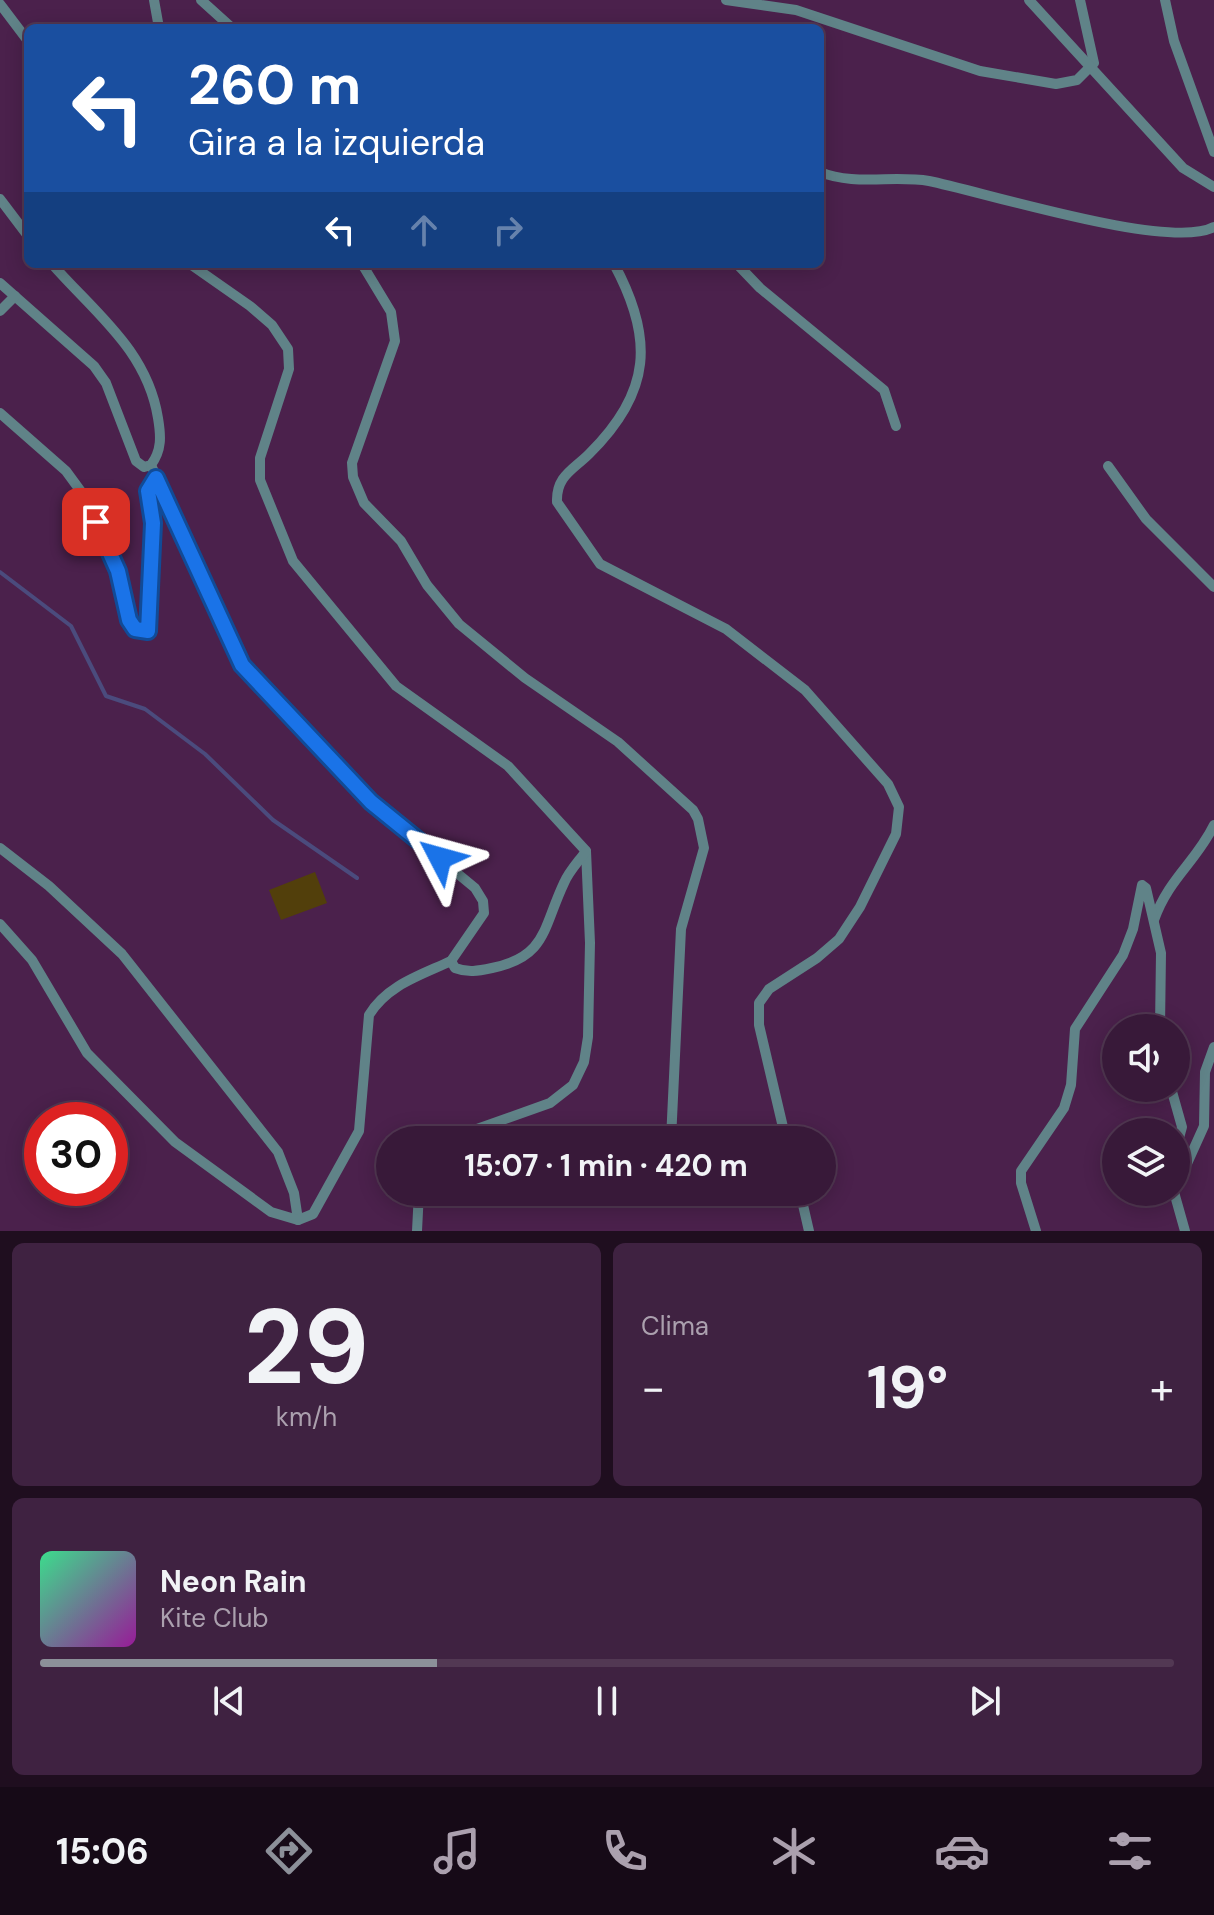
<!DOCTYPE html>
<html lang="es">
<meta charset="utf-8">
<style>
:root{--surface:#381939;--page:#3f2241;--text:#f1f3f6;--muted:#aba0ae;--line:#523853;--accent:#8c9099}
body{margin:0;font-family:"DM Sans",sans-serif;background:var(--page);color:var(--text);height:100vh;display:flex;flex-direction:column;font-size:30px;white-space:nowrap}
*{box-sizing:border-box;margin:0}
p{font-size:26px;color:var(--muted)}
.icon{flex:none;width:44px;height:44px;fill:none;stroke:currentColor;stroke-width:2;stroke-linecap:round;stroke-linejoin:round}
.map{position:relative;height:1231px;overflow:hidden}
.side{display:flex;flex-direction:column;gap:12px;padding:12px;background:#1f0e1f;flex:1}
.side>*{flex:none}
.hud{position:absolute;left:24px;top:24px;width:800px;height:244px;border-radius:12px;box-shadow:0 4px 20px #0003,0 0 0 2px var(--line);background:#1a4fa0;color:#fff;overflow:hidden}
.fabs{position:absolute;left:1102px;top:1014px;display:grid;gap:16px}
.fabs a{display:grid;place-items:center;width:88px;height:88px;border-radius:50%;background:var(--surface);box-shadow:0 4px 20px #0003,0 0 0 2px var(--line);font-size:40px}
.speed{position:absolute;left:24px;top:1102px;display:flex;gap:16px;font-size:40px;font-weight:700;text-align:center}
.speed>*{display:grid;place-content:center;width:104px;height:104px;border-radius:50%;background:var(--surface);box-shadow:0 4px 20px #0003,0 0 0 2px var(--line);line-height:1}
.speed .limit{border:12px solid #d22;background:#fff;color:#111}
.pin{position:absolute;display:grid;place-items:center;width:68px;height:68px;color:#fff;margin:-34px;border-radius:16px;box-shadow:0 4px 12px #0006}
.me{position:absolute;width:88px;margin:-44px;rotate:309deg;stroke-linejoin:round;filter:drop-shadow(0 0 6px #0008)}
.turn{display:flex;align-items:center;gap:28px;height:168px;padding:0 32px;font-size:36px}
.turn .icon{width:104px;height:104px;stroke-width:2.5}
.turn b{display:block;font-size:56px;line-height:68px}
.lanes{display:flex;align-items:center;height:76px;padding:0 32px;background:#0003;justify-content:center;gap:40px;direction:ltr}
.lanes .off{opacity:.35}
.big{font-size:60px;font-weight:700;line-height:1.1}
.side .card{flex:1;display:flex;flex-direction:column;justify-content:center;gap:12px;min-width:0;padding:0 28px;border-radius:12px;background:var(--page)}
.side .dial{align-items:center;gap:0}
.dial b{font-size:104px;line-height:1}
.song{display:flex;align-items:center;gap:24px}
.cover{width:96px;height:96px;border-radius:12px;background:linear-gradient(135deg,hsl(150 70% 55%),hsl(300 70% 35%))}
.played{height:8px;border-radius:4px;background:linear-gradient(90deg,var(--accent) 35%,var(--line) 35%)}
.keys{display:flex;justify-content:space-around;direction:ltr}
.heat{display:flex;justify-content:space-between;align-items:center;font-size:44px;direction:ltr}
.side .tiles{flex:1;display:grid;gap:12px;grid-template-columns:1fr 1fr}
.card:last-child{grid-column:span 2}
.trip{position:absolute;left:376px;top:1126px;width:460px;height:80px;border-radius:40px;background:var(--surface);box-shadow:0 4px 20px #0003,0 0 0 2px var(--line);font-weight:700;line-height:80px;text-align:center}
.menu{display:flex;height:128px;justify-content:space-around;align-items:center;background:#160a17;color:var(--muted)}
.menu .icon{width:56px;height:56px}
.menu .active{color:var(--accent)}
.menu b{font-size:36px;color:var(--text)}
.map>svg:first-child{display:block}
</style>
<div class="map">
<svg width="1214" height="1231" viewBox="0 0 1214 1231">
<rect width="100%" height="100%" fill="#4b214c"/>
<path fill="#523f0b" d="M315 872 327 903 281 920 269 890Z"/>
<g fill="none" stroke-linecap="round" stroke-linejoin="round">
<path stroke="#4b4b7d" stroke-width="4" d="M0 572 71 626 106 696 145 709 205 754 273 820 357 878"/>
<g stroke="#608388" stroke-width="10">
<path d="M154 0 159 28"/>
<path d="M201 0 232 28"/>
<path d="M726 0 796 10 980 71 1056 84 1077 80 1094 63 1080 0"/>
<path d="M1029 0 1183 168 1214 187"/>
<path d="M1165 0 1174 41 1214 152"/>
<path d="M0 4 28 41"/>
<path d="M820 172C854 186 893 175 929 181 984 192 1170 251 1214 227"/>
<path d="M0 199 28 236"/>
<path d="M190 264 250 306 272 325 288 349 289 369 260 458V480L293 561 396 686 508 766 586 851 590 943 588 1037 584 1062 573 1085 550 1103 477 1129 432 1140"/>
<path d="M362 264 391 312 395 341 352 463 353 477 364 503 401 541 427 585 459 624 525 678 618 742 693 810 698 819 704 848 681 929 671 1140"/>
<path d="M614 264C654 338 652 392 589 454 573 470 556 476 557 502L600 564 726 629 805 690 888 784 899 807 896 834 860 907 839 939 817 958 769 989 759 1003V1025L786 1140"/>
<path d="M737 264 760 288 884 390 896 426"/>
<path d="M0 283 94 366 106 383 136 461 144 467 151 465C162 450 161 436 158 418 147 350 95 313 52 264"/>
<path d="M0 311 15 296"/>
<path d="M0 413 66 471 85 497 118 571 129 620 143 633 148 631 151 622 153 523 148 491 156 478"/>
<path d="M151 465 242 665 371 802 475 888 483 901 484 913 451 961 455 968C468 973 478 971 492 968 547 957 543 927 564 883 569 871 579 861 586 851"/>
<path d="M1108 466 1146 519 1214 587"/>
<path d="M0 848 49 886 122 954 278 1152 294 1193 298 1220"/>
<path d="M1154 920C1169 878 1196 862 1214 825"/>
<path d="M0 924 32 960 87 1053 175 1142 271 1212 298 1220 313 1214 359 1131 369 1015C387 985 421 975 451 961"/>
<path d="M1171 1088 1182 1127 1176 1149"/>
<path d="M1176 1188 1204 1126 1205 1072 1214 1047"/>
<path d="M800 1192 809 1231"/>
<path d="M1174 1192 1185 1231"/>
<path d="M417 1231 419 1192"/>
<path d="M1036 1231 1021 1183V1171L1064 1108 1071 1085 1075 1029 1123 955 1133 929 1142 885 1146 888 1161 953 1160 1028"/>
</g>
</g>
<g fill="none" stroke-linecap="round" stroke-linejoin="round">
<g stroke="#114b97" stroke-width="20">
<path id="route" d="M96 522 118 571 129 620 135 629 148 631 153 523 148 491 156 478 242 665 371 802 440 858"/>
</g>
<use href="#route" stroke="#1a73e8" stroke-width="14"/>
</g>
</svg>
<div class="fabs">
<a><svg class="icon" aria-label="sound" viewBox="0 0 24 24"><path d="M4 9h4l5-4v14l-5-4H4zM17 9q2 3 0 6"/></svg></a>
<a><svg class="icon" aria-label="layers" viewBox="0 0 24 24"><path d="M12 4l9 5-9 5-9-5zM3 14l9 5 9-5"/></svg></a>
</div>
<div class="speed"><div class="limit">30</div></div>
<div class="pin" style="left:96px;top:522px;background:#d93025"><svg class="icon" aria-label="arrive" viewBox="0 0 24 24"><path d="M6 21V4h12l-3 4 3 4H6"/></svg></div>
<svg class="me" style="left:440px;top:858px" viewBox="-20 -20 40 40"><path d="M0-17L14 15 0 8-14 15z" fill="#1a73e8" stroke="#fff" stroke-width="4"/></svg>
<div class="trip">15:07 · 1 min · 420 m</div>
<div class="hud">
<div class="turn"><svg class="icon" aria-label="left" viewBox="0 0 24 24"><path d="M17 20v-9H6M10 6l-5 5 5 5"/></svg><div><b>260 m</b>Gira a la izquierda</div></div>
<div class="lanes"><svg class="icon" aria-label="left" viewBox="0 0 24 24"><path d="M17 20v-9H6M10 6l-5 5 5 5"/></svg><svg class="icon off" aria-label="ahead" viewBox="0 0 24 24"><path d="M12 20V5M6 11l6-6 6 6"/></svg><svg class="icon off" aria-label="right" viewBox="0 0 24 24"><path d="M7 20v-9h11M14 6l5 5-5 5"/></svg></div>
</div>
</div>
<section class="side">
<div class="tiles">
<div class="card dial"><b>29</b><p>km/h</p></div>
<div class="card"><p>Clima</p>
<div class="heat"><a>−</a><b class="big">19°</b><a>+</a></div>
</div>
<div class="card">
<div class="song"><i class="cover"></i><div><b>Neon Rain</b><p>Kite Club</p></div></div>
<div class="played"></div>
<div class="keys"><svg class="icon" aria-label="previous" viewBox="0 0 24 24"><path d="M18 5L8 12l10 7zM5 5v14"/></svg><svg class="icon" aria-label="pause" viewBox="0 0 24 24"><path d="M8 5v14M16 5v14"/></svg><svg class="icon" aria-label="next" viewBox="0 0 24 24"><path d="M6 5l10 7-10 7zM19 5v14"/></svg></div>
</div>
</div>
</section>
<nav class="menu">
<b>15:06</b>
<svg class="icon active" aria-label="directions" viewBox="0 0 24 24"><path d="M12 3l9 9-9 9-9-9zM9 14v-3h6M13 9l2 2-2 2"/></svg>
<svg class="icon" aria-label="music" viewBox="0 0 24 24"><path d="M9 18V5l10-2v13"/><circle cx="6" cy="18" r="3"/><circle cx="16" cy="16" r="3"/></svg>
<svg class="icon" aria-label="phone" viewBox="0 0 24 24"><path d="M5 4h4l2 5-3 2q2 4 5 5l2-3 5 2v4C11 20 4 13 5 4z"/></svg>
<svg class="icon" aria-label="climate" viewBox="0 0 24 24"><path d="M12 3v18M4 7l16 10M4 17L20 7"/></svg>
<svg class="icon" aria-label="car" viewBox="0 0 24 24"><path d="M5 17H2v-5l4-1 3-4h7l3 4 3 1v5h-3M9 17h6M6 11h13"/><circle cx="7" cy="17" r="2"/><circle cx="17" cy="17" r="2"/></svg>
<svg class="icon" aria-label="filters" viewBox="0 0 24 24"><path d="M4 7h16M4 17h16"/><circle cx="9" cy="7" r="2"/><circle cx="15" cy="17" r="2"/></svg>
</nav>
